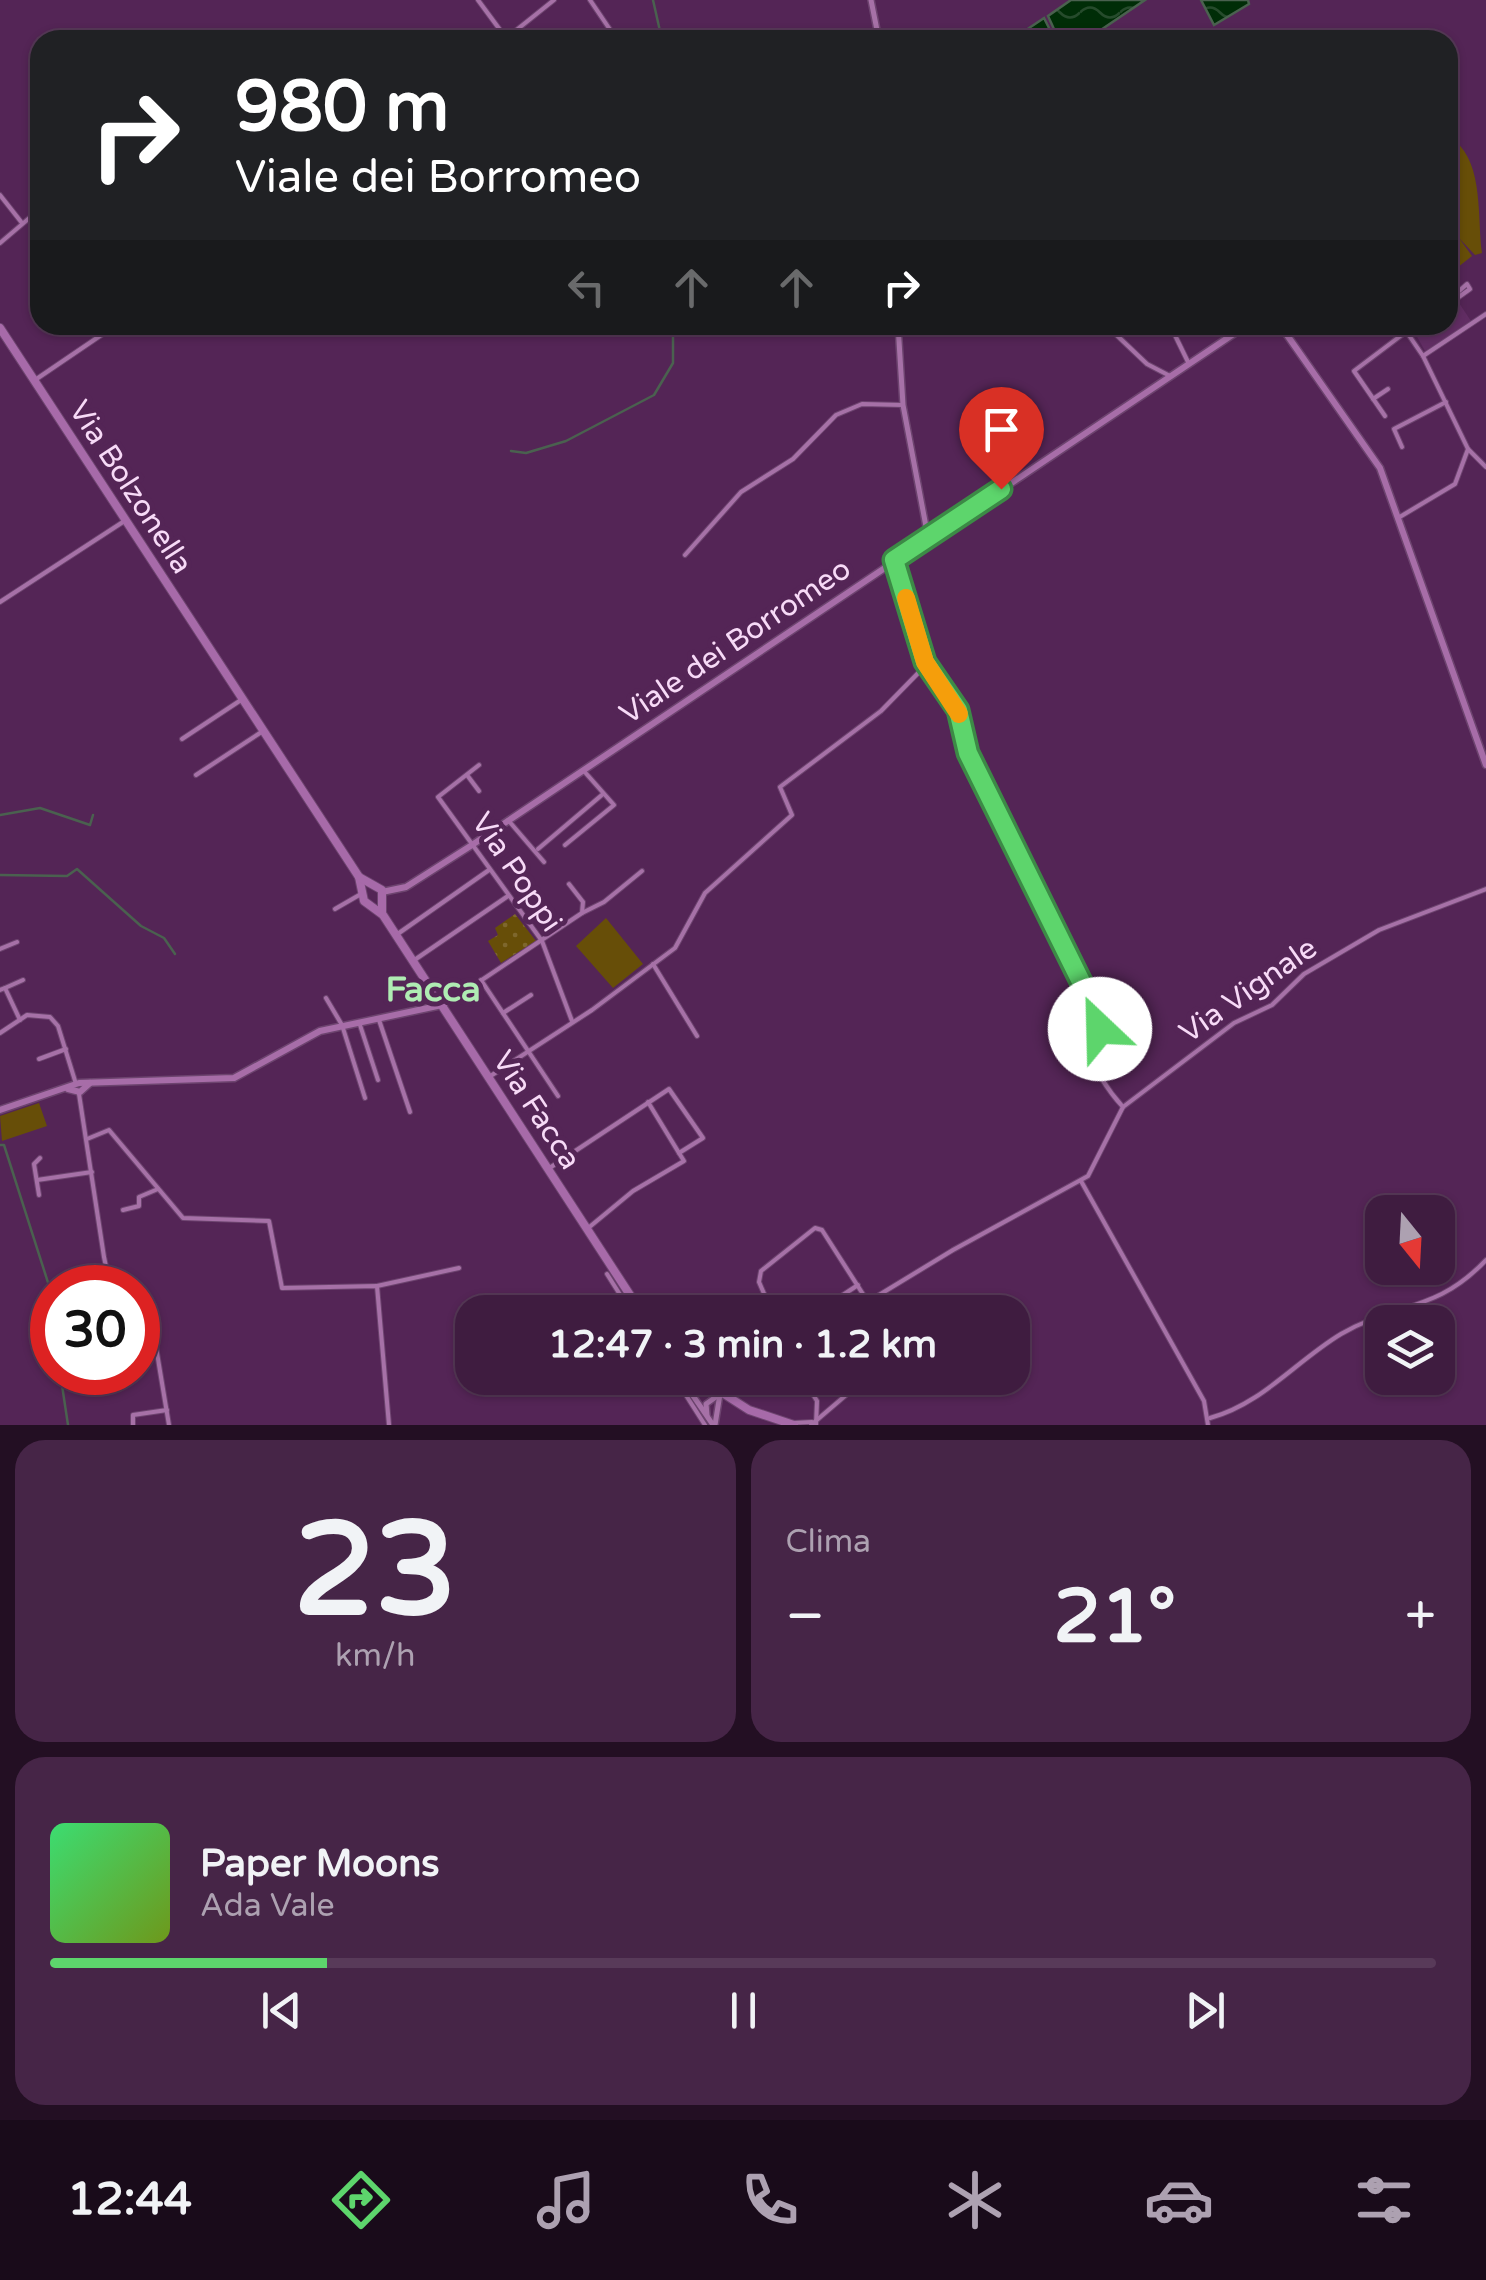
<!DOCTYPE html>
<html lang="it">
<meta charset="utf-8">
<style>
:root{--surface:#3f1c40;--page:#462547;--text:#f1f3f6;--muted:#ada1b1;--line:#583a59;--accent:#5dd56c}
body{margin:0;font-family:"Varela Round",sans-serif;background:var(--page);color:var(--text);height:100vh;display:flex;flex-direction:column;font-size:38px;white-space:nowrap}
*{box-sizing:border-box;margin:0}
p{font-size:32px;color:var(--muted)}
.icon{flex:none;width:55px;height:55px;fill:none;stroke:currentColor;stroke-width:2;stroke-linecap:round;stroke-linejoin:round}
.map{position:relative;height:1425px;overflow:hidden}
.drawer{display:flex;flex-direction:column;gap:15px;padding:15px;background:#230f23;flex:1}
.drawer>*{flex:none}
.guide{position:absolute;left:30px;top:30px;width:1428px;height:305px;border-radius:30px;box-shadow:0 2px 8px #0004,0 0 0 2px var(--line);background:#202124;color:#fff;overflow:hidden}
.needle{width:65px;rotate:162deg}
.buttons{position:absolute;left:1365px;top:1195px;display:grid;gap:20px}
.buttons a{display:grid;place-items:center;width:90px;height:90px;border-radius:20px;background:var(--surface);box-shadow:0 2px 8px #0004,0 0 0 2px var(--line);font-size:50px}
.speed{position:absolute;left:30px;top:1265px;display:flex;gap:20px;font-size:50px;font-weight:700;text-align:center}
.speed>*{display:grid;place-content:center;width:130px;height:130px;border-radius:50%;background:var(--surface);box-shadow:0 2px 8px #0004,0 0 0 2px var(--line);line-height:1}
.speed .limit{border:15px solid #d22;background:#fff;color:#111}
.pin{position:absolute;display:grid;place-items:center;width:85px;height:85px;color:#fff;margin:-102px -42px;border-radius:50% 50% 50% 0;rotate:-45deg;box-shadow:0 0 10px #0007}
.pin .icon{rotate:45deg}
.me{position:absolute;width:110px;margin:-55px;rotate:336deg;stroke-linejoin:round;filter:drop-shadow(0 0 8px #0008)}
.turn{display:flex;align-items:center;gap:35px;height:210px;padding:0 40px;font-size:45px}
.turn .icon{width:130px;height:130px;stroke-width:2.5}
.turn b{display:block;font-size:70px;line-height:85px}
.lanes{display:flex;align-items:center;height:95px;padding:0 40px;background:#0003;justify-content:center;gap:50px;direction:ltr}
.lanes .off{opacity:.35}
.big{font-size:75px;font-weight:800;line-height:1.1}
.drawer .tile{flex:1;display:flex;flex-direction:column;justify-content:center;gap:15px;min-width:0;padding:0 35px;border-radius:30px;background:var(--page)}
.drawer .dial{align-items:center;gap:0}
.dial b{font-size:130px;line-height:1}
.song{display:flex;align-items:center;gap:30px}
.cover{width:120px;height:120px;border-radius:15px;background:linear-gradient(135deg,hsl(140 70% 55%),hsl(80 70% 35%))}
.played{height:10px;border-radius:5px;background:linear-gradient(90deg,var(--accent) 20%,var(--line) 20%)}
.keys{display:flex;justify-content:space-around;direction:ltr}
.heat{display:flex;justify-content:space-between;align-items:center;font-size:55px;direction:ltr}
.drawer .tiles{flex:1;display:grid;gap:15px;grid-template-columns:1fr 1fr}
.tile:last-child{grid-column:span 2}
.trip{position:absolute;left:455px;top:1295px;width:575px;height:100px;border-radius:30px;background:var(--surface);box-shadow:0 2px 8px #0004,0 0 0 2px var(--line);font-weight:800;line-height:100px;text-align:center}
.tab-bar{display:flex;height:160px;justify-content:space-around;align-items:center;background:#190b1a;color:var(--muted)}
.tab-bar .icon{width:70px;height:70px}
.tab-bar .active{color:var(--accent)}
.tab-bar b{font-size:45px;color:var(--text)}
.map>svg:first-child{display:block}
</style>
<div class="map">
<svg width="1486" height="1425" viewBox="0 0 1486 1425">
<defs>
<pattern id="grass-dots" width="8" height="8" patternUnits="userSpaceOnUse" patternTransform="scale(2.5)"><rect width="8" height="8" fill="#674e08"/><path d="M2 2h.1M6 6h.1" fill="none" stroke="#7e672d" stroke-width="1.8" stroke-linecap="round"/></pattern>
<pattern id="water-waves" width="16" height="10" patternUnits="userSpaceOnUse" patternTransform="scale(2.5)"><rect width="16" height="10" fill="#002d07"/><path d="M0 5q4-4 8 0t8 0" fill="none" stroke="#264b2c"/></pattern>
</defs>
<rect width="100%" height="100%" fill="#542556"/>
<path fill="#612d63" d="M1459 303 1473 324 1425 351 1415 333 1426 325H1448V311Z"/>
<path fill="url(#grass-dots)" d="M515 914 536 941 501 963 488 941 498 935 495 928Z"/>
<g fill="#674e08">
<path d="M1455 141C1484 165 1477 218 1482 253L1475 255 1459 238 1472 256 1448 275V244L1458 236 1448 242V144Z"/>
<path d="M606 918 643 964 613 988 576 946Z"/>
<path d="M39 1103 47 1126 2 1141 0 1116Z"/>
</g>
<g fill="url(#water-waves)" stroke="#4a614f" stroke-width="2.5">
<path d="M1071 0H1145L1086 40H1059L1048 16Z"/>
<path d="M1201 0H1248L1249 4 1214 25Z"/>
<path d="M1044 18 1055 40H1011Z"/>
</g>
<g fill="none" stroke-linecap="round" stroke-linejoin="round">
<g stroke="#4a614f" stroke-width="2.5">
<path d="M653 0 662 40"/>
<path d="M511 451 526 453 566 441 654 395 673 363V325"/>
<path d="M0 815 40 808 90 825 93 815"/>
<path d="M0 875 67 876 77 869 141 926 164 938 175 954"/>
<path d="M0 1145H4L52 1295"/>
<path d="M60 1372 68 1425"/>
</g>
<g stroke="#6d446f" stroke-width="6">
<g id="minor">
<path d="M478 0 506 38"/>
<path d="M590 0 617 40"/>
<path d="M504 40 554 0"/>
<path d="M0 195 22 223"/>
<path d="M0 243 40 209"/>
<path d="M1449 304 1470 289 1467 284 1449 300"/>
<path d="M438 325 447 332 462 325"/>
<path d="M1106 325 1147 364 1170 376"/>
<path d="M1170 325 1189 364"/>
<path d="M1423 356 1486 314"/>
<path d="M35 380 116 325"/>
<path d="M1373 399 1388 389"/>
<path d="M1385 416 1354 371 1415 325"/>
<path d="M1402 447 1394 429 1446 402"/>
<path d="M1468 449 1486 467"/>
<path d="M1398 518 1455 484 1468 449 1423 356 1402 325"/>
<path d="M685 555 741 492 793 459 836 415 862 404 903 405"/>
<path d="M894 561 925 662 958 710 968 753 1098 1015C1103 1031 1094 1033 1091 1047 1088 1064 1112 1095 1123 1107"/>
<path d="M0 602 126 520"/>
<path d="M182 739 241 700"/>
<path d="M479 765 438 797 542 941 572 1021"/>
<path d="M196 775 263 731"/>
<path d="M467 775 479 791"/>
<path d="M508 820 544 862"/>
<path d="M565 845 614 805 583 770"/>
<path d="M538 849 603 794"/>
<path d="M335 909 361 894"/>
<path d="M582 913 604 902 642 871"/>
<path d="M399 933 489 870"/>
<path d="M0 949 17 942"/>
<path d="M413 961 508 896"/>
<path d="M653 964 697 1036"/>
<path d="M481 980 558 1096"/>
<path d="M5 988 23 980"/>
<path d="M0 990 5 988 20 1020"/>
<path d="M326 998 342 1025 365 1098"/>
<path d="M443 1006 582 913 583 902 569 884"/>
<path d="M503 1013 531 995"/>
<path d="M379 1020 410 1112"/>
<path d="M359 1022 378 1080"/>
<path d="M0 1033 27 1015 50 1017 58 1026 76 1084"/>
<path d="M39 1059 66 1049"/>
<path d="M489 1077 592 1010 675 948 705 893 792 815 780 787 881 711 926 665"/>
<path d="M79 1094 104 1257 108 1276 117 1288"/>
<path d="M87 1139 109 1130 183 1218 269 1221 282 1288 377 1286 389 1425"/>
<path d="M548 1169 669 1089 703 1138 679 1153 648 1102"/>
<path d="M37 1180 92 1172"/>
<path d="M1081 1181 1204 1401 1208 1425"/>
<path d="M39 1195 34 1164 40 1158"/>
<path d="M123 1210 139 1206V1197L158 1189"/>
<path d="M587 1229 633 1191 684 1161 679 1153"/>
<path d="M607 1274 631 1312"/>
<path d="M69 1285 109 1278"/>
<path d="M377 1286 459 1268"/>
<path d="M138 1301 149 1314 153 1329 169 1425"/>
<path d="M772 1312 759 1282 761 1271 815 1228 822 1230 868 1302"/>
<path d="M817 1312 858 1285"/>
<path d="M851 1312 953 1250 1088 1176 1123 1107 1234 1023 1272 1005 1304 974 1379 930 1486 889"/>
<path d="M675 1378 705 1425"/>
<path d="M803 1378 817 1401 816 1425"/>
<path d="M733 1391 752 1378"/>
<path d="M1210 1418C1262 1404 1296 1361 1341 1334 1396 1302 1436 1313 1486 1260"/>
<path d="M793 1423 812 1422"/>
<path d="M133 1425V1415L167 1410"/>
<path d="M811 1425 866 1378"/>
</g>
</g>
<g stroke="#6d446f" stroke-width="8">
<g id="tertiary">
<path d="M871 0 879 40"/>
<path d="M898 325 903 405 928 537"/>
<path d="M681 1378 713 1425"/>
<path d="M707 1415 706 1404 720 1394"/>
<path d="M715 1425 720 1394"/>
</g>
</g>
<g stroke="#6d446f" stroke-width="9">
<g id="secondary">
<path d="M1280 325 1380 468 1486 765"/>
<path d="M382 892 406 887 472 845 1247 325"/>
<path d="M68 1089 80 1092 90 1083"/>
<path d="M0 1110 79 1083 234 1078 320 1031 442 1005"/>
</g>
</g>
<g stroke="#6d446f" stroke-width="10">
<g id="primary">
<path d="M0 328 359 877 364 901 383 915 641 1312"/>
<path d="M359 877 382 890V913"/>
<path d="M699 1378 749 1410 794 1425"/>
</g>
</g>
<use href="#minor" stroke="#a671a7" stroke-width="4"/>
<use href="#tertiary" stroke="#a671a7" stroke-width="5"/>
<use href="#secondary" stroke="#a76da8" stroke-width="6"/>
<use href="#primary" stroke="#a76aa9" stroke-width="8"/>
</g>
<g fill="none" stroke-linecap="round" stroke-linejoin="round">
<g stroke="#3c8a46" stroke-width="25">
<path id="route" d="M1001 489 894 560 925 662 958 710 968 753 1098 1016 1100 1029"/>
</g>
<use href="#route" stroke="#5dd56c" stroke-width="18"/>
<path stroke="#f59e0b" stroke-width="18" d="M906 598 925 662 959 714"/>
</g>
<g text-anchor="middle" stroke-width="10" stroke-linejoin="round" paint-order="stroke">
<g font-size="30" fill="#f7daf7" stroke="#542556">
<text transform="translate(131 487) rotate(57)" y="10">Via Bolzonella</text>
<text transform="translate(735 641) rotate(-34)" y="10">Viale dei Borromeo</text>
<text transform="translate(517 872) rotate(56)" y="10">Via Poppi</text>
<text transform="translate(1248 990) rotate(-35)" y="10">Via Vignale</text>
<text transform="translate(537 1110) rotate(57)" y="10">Via Facca</text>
</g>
<g font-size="35" font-weight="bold" fill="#afecb3" stroke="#542556">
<text x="433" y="1001">Facca</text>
</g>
</g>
</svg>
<div class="buttons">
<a><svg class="needle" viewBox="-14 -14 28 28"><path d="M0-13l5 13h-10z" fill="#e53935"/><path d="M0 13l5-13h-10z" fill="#ada1b1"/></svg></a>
<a><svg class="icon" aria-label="layers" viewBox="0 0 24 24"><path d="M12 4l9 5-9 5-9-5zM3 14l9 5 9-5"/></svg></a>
</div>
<div class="speed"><div class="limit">30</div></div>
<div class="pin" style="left:1001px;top:489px;background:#d93025"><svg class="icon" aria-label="arrive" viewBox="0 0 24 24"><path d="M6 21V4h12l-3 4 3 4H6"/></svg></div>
<svg class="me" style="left:1100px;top:1029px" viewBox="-20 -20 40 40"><circle r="19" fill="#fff"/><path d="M0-13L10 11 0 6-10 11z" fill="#5dd56c"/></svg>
<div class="trip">12:47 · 3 min · 1.2 km</div>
<div class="guide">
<div class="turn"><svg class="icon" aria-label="right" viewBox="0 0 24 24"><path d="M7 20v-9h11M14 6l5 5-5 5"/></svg><div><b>980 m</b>Viale dei Borromeo</div></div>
<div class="lanes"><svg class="icon off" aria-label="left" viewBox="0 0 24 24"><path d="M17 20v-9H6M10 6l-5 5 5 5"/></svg><svg class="icon off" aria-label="ahead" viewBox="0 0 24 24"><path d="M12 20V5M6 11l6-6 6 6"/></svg><svg class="icon off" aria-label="ahead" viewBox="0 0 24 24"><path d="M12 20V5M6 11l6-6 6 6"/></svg><svg class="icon" aria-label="right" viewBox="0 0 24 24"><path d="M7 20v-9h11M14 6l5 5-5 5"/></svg></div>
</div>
</div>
<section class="drawer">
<div class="tiles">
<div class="tile dial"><b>23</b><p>km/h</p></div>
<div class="tile"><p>Clima</p>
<div class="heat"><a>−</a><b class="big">21°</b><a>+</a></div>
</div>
<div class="tile">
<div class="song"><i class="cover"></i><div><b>Paper Moons</b><p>Ada Vale</p></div></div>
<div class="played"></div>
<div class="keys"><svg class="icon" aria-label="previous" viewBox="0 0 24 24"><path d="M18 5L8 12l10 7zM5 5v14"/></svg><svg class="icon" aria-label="pause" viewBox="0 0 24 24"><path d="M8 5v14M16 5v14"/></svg><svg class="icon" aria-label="next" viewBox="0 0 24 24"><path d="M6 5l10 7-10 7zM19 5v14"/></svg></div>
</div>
</div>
</section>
<nav class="tab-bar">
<b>12:44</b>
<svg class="icon active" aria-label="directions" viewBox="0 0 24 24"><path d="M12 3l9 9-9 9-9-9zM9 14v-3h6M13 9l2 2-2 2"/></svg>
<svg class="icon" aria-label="music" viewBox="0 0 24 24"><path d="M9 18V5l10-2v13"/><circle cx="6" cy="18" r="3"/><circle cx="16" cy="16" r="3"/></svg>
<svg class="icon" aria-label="phone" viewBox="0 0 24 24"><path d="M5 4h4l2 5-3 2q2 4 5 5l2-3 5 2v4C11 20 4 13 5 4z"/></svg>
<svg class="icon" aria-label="climate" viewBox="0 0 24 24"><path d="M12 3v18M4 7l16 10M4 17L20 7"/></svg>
<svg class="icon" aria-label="car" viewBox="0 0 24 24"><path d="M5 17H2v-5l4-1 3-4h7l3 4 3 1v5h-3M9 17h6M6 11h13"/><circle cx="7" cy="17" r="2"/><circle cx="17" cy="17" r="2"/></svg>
<svg class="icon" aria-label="filters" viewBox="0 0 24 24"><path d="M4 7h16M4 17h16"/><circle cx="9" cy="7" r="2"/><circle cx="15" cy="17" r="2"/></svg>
</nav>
